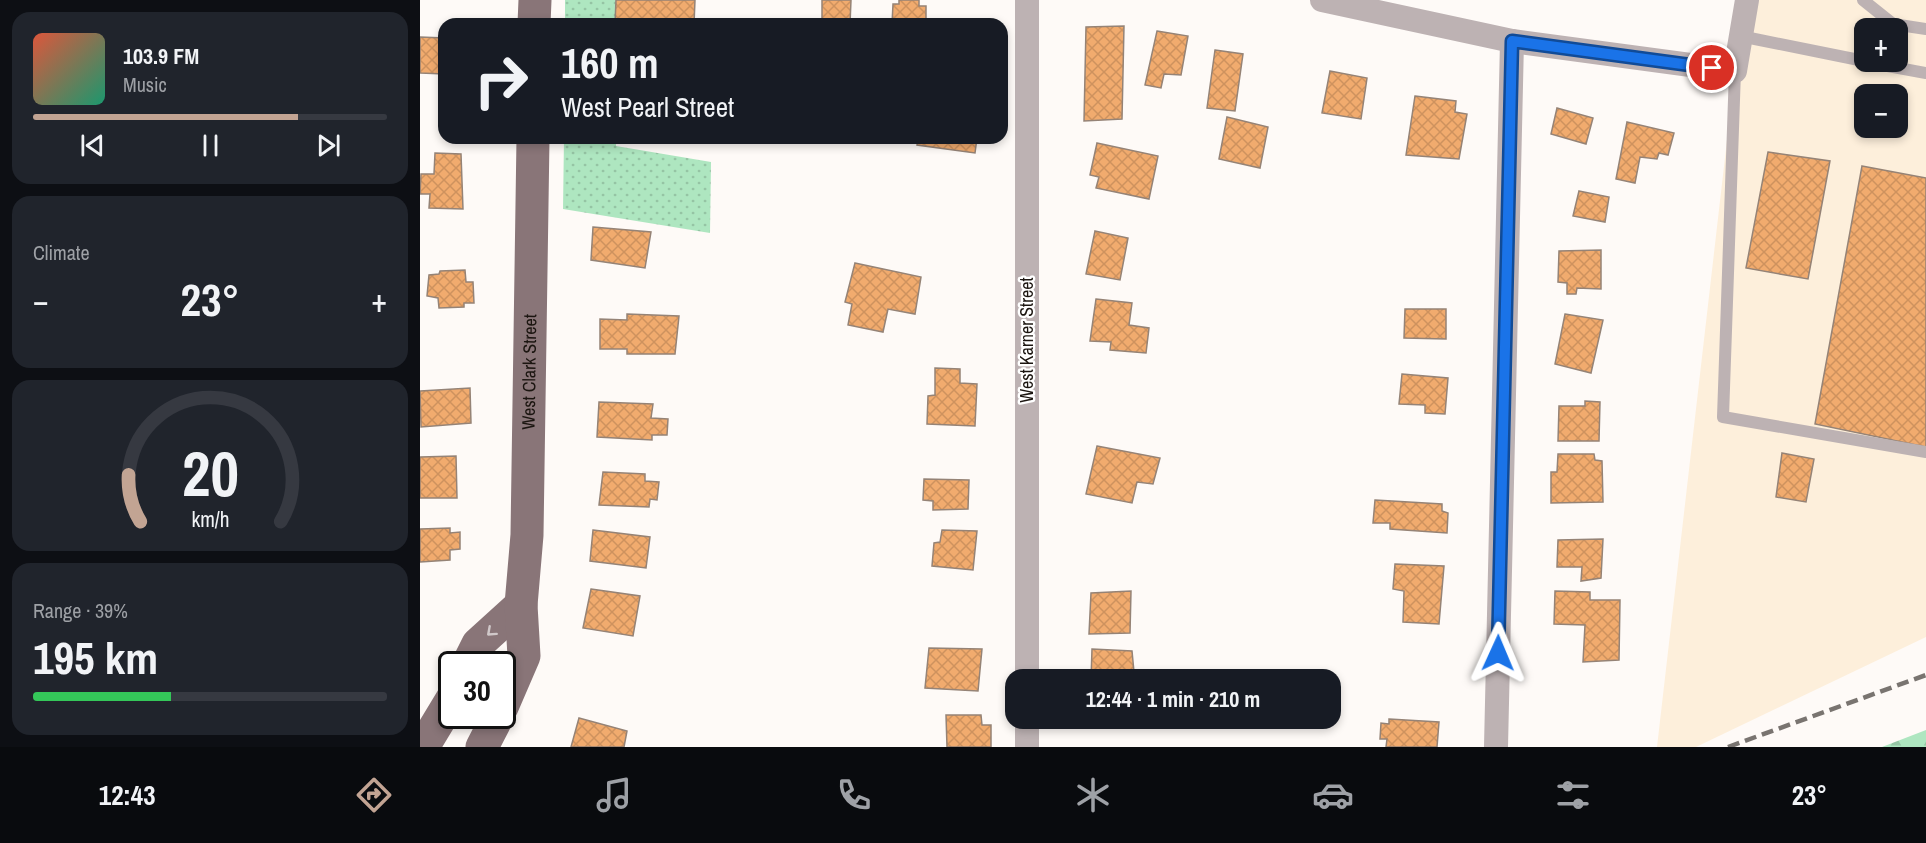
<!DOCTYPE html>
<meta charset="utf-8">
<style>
:root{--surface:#171b24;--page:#20242c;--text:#f1f3f6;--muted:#9ea1a6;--line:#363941;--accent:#c2a493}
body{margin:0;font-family:"Archivo Narrow",sans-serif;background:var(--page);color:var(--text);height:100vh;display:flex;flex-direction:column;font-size:22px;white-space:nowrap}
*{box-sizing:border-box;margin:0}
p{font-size:20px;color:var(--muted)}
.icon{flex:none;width:33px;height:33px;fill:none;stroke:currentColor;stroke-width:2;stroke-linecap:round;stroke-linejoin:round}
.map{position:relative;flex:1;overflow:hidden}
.drawer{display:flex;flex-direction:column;gap:12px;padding:12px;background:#0d0f14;width:420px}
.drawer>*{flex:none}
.top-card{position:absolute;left:18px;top:18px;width:570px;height:126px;border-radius:18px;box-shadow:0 3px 9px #0003;background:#171b24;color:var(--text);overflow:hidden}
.controls{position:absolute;left:1434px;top:18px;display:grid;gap:12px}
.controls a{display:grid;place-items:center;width:54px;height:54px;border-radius:12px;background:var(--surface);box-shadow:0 3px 9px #0003;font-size:30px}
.speed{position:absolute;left:18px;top:651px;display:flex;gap:12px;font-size:30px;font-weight:700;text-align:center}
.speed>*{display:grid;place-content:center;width:78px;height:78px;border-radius:50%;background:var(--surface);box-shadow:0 3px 9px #0003;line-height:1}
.speed .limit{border:3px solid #111;border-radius:9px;background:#fff;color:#111}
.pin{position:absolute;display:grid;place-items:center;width:51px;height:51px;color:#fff;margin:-26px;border:3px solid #fff;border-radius:50%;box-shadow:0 2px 6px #0007}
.me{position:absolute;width:66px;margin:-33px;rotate:1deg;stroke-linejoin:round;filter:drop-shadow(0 0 4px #0008)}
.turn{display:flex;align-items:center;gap:21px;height:126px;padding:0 24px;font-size:27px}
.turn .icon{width:78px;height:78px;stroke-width:2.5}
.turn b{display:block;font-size:42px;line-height:51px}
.big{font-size:45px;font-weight:800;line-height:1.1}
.drawer .widget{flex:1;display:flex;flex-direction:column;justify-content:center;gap:9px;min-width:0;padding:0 21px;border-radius:18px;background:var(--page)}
.drawer .dial{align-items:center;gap:0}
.dial svg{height:156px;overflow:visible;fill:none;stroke:var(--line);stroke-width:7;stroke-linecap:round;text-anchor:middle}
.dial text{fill:var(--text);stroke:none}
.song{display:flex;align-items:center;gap:18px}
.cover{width:72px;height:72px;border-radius:9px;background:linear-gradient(135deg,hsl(10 70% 55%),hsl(160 70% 35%))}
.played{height:6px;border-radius:3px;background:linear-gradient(90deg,var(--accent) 75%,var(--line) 75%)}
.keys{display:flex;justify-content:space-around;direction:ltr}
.heat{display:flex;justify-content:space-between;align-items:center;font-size:33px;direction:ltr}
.charge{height:9px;border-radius:4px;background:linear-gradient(90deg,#34c759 39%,var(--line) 0)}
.trip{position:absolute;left:585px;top:669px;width:336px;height:60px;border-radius:18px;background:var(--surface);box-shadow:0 3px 9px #0003;font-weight:800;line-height:60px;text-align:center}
.tab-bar{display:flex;height:96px;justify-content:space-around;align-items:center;background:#090b0e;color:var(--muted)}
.tab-bar .icon{width:42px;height:42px}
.tab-bar .active{color:var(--accent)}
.tab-bar b{font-size:27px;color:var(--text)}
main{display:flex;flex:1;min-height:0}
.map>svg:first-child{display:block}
</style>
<main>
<section class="drawer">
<div class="widget">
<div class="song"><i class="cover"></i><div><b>103.9 FM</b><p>Music</p></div></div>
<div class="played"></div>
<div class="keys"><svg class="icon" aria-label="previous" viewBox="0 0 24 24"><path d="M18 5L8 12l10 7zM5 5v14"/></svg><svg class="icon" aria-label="pause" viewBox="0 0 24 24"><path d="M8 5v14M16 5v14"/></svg><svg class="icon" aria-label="next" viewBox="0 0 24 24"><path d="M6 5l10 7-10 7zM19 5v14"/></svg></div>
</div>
<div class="widget"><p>Climate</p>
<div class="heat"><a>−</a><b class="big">23°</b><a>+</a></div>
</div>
<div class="widget dial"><svg viewBox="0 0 100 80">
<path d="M14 69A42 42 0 1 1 86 69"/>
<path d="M14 69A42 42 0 0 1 8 45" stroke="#c2a493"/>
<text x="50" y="56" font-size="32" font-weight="700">20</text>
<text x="50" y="72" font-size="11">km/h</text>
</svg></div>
<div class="widget"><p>Range · 39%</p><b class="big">195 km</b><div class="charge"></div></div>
</section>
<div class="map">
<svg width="1506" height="747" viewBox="0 0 1506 747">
<defs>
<pattern id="grass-dots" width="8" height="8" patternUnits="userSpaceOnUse" patternTransform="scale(1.5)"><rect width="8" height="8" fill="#aee6c0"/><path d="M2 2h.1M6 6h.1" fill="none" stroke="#95c4a4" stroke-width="1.8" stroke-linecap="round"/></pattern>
<pattern id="forest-firs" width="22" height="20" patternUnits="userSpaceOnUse" patternTransform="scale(1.5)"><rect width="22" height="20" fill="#aee6c0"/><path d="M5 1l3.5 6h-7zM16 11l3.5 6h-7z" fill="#95c4a4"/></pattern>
<pattern id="building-cross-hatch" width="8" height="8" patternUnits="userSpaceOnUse" patternTransform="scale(1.5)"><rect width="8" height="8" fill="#f1ab6e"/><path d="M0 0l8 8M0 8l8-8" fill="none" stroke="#ce925e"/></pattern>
</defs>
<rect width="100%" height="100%" fill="#fefaf7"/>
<path fill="#fdefdb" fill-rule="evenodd" d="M1327 0H1506V637L1276 747H1237L1315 71ZM1444 28H1478V62H1444ZM1444 94H1478V128H1444Z"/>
<g fill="url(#grass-dots)">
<path d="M145 0H196L195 24H145Z"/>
<path d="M144 138H196V146L291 162 290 233 143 209Z"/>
</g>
<path fill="url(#forest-firs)" d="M1506 730V747H1462Z"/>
<g fill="url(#building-cross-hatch)" stroke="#958376" stroke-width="1.5">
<path d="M196 0H275L274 24H195Z"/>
<path d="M402 0H431L430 24H402Z"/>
<path d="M479 0H499V6H506V20L534 22V24H472L473 4H479Z"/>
<path d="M704 26 702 119 664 121 666 27Z"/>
<path d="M737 31 768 36 761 75 744 74 741 88 725 85Z"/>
<path d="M0 37 24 38V74L0 73Z"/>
<path d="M795 50 823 54 815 111 787 108Z"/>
<path d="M910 71 947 78 941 119 902 113Z"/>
<path d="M995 96 1036 101 1035 112 1047 114 1039 159 986 155Z"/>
<path d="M1137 108 1173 118 1166 144 1131 134Z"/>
<path d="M807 117 848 127 840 168 799 159Z"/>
<path d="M1207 122 1254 133 1248 155 1239 153 1237 159 1220 157 1215 183 1196 179Z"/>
<path d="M498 138H557L555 153 497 145Z"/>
<path d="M677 143 738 156 729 199 676 188 679 177 670 175Z"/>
<path d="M1348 152 1410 161 1388 279 1326 268Z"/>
<path d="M15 153 41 154 43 209 9 208 10 194H0L1 174H14Z"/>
<path d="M1442 166 1506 178V447L1395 424Z"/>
<path d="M1159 191 1189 197 1185 222 1153 216Z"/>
<path d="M173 227 231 232 225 268 171 260Z"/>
<path d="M675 231 708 238 700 280 666 274Z"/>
<path d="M1181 250V289L1157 288 1156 294H1147V283L1138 282 1139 251Z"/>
<path d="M435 263 501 277 495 314 468 309 463 332 428 325 432 304 425 302Z"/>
<path d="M45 270 46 282H53L54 303H44V307L19 308 18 298 7 296 9 275 19 274 20 271Z"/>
<path d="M676 299 712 303 709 325 729 328 726 353 690 350 691 342 670 341Z"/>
<path d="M985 309H1026V339L984 338Z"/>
<path d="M207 314 259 316 255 354H207V349H180V319L207 320Z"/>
<path d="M1145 314 1183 320 1171 373 1135 364Z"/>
<path d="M515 368 540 369V383L557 384 555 426 507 424 508 396 515 395Z"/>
<path d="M982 374 1028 378 1025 414 1005 413V405L979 404Z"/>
<path d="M50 388 51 423 1 427 0 391Z"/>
<path d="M1165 401 1180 402 1179 441H1138L1139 406H1165Z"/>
<path d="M179 402 233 404 231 418 248 419 247 435H232V440L177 437Z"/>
<path d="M677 446 740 458 733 484 717 482 712 503 666 494Z"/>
<path d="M1362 453 1394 459 1386 502 1356 497Z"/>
<path d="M1138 454H1174L1175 460 1182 461 1183 502 1131 503V472H1137Z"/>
<path d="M36 456 37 498H0V457Z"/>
<path d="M183 472 225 474V481L239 482 237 500 230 499 229 507 179 505Z"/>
<path d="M504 479 549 480 548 509 513 510V501L503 500Z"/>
<path d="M955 500 1022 504V511L1028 513 1027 533 970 529V523H953Z"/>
<path d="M30 528V533L40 532V549L30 550V560L0 562V529Z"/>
<path d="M173 530 230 537 226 568 170 561Z"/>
<path d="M522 530 557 531 553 570 512 566 514 543 520 542Z"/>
<path d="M1183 539 1181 578 1161 581 1162 567H1137L1138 540Z"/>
<path d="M975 564 1024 566 1019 624 983 622 984 591 973 589Z"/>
<path d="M171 589 220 596 213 636 163 628Z"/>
<path d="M711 591 710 633 669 634 671 593Z"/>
<path d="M1135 591 1170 592V600H1200L1199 660 1163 662 1165 625 1134 624Z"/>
<path d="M509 648 562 649 558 691 505 688Z"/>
<path d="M672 649 712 651 714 672H727V680H671Z"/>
<path d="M526 715H561L562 725H571V747H527Z"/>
<path d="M159 718 207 731 204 747H151Z"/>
<path d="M969 719 1019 722 1017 747H966L967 739H960L961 723 969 724Z"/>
</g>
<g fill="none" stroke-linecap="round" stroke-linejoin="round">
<g stroke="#bdb2b3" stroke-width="12">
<path d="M1443 0 1473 24 1506 29"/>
<path d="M1320 36 1444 61"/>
<path d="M1446 62 1506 73"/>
<path d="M1315 71 1303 417 1506 452"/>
</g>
<g stroke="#bdb2b3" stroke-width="24">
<path d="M902 0 1092 41 1315 71 1327 0"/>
<path d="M607 680V0"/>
<path d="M607 747V718"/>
<path d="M1076 747 1092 41"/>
</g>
<g stroke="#897578" stroke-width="33">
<path d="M114 24 115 0"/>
<path d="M48 664 58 644 101 605"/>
<path id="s1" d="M82 707 104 656 101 605 107 535 113 138"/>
<path d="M3 747 32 699"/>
<path d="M62 747 78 716"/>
</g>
<path stroke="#797470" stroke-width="4.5" stroke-dasharray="12 6" stroke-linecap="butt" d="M1308 747 1506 675"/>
</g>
<defs><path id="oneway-chevron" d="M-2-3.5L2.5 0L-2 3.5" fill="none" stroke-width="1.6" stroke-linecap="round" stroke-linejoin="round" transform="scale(1.5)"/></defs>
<use stroke="#d0c8c9" href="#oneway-chevron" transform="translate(71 632) rotate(138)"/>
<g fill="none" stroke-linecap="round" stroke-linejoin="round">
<g stroke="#114b97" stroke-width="15">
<path id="route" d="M1078 653 1092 41 1292 68"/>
</g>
<use href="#route" stroke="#1a73e8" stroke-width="10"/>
</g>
<g text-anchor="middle" stroke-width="4.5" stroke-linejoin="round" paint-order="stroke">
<g font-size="18" fill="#1b1510" stroke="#fff">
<text transform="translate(607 340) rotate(-90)" y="6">West Karner Street</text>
<text dy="6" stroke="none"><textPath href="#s1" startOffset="340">West Clark Street</textPath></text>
</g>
</g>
</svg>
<div class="controls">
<a>+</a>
<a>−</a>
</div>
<div class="speed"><div class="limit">30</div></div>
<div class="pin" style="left:1292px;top:68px;background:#d93025"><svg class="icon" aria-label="arrive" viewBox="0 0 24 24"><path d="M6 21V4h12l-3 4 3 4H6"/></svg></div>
<svg class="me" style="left:1078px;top:653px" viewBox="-20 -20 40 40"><path d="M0-17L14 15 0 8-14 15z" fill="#1a73e8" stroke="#fff" stroke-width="4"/></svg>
<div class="trip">12:44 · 1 min · 210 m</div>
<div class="top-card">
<div class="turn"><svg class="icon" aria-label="right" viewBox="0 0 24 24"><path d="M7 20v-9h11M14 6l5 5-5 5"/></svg><div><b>160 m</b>West Pearl Street</div></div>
</div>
</div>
</main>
<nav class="tab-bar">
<b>12:43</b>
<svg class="icon active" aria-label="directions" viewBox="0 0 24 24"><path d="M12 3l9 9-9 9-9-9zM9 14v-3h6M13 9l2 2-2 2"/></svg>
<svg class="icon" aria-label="music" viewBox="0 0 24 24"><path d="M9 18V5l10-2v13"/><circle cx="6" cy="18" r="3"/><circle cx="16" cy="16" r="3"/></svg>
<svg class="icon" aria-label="phone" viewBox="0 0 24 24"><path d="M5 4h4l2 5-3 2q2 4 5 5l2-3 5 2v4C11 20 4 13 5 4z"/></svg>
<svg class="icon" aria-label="climate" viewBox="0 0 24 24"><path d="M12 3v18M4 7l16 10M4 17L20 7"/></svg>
<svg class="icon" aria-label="car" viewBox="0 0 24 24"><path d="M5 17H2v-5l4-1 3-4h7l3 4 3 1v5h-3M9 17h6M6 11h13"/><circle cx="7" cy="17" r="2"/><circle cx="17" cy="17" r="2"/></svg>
<svg class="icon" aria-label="filters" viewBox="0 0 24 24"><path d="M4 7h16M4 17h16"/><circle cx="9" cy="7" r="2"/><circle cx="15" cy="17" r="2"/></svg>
<b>23°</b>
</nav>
